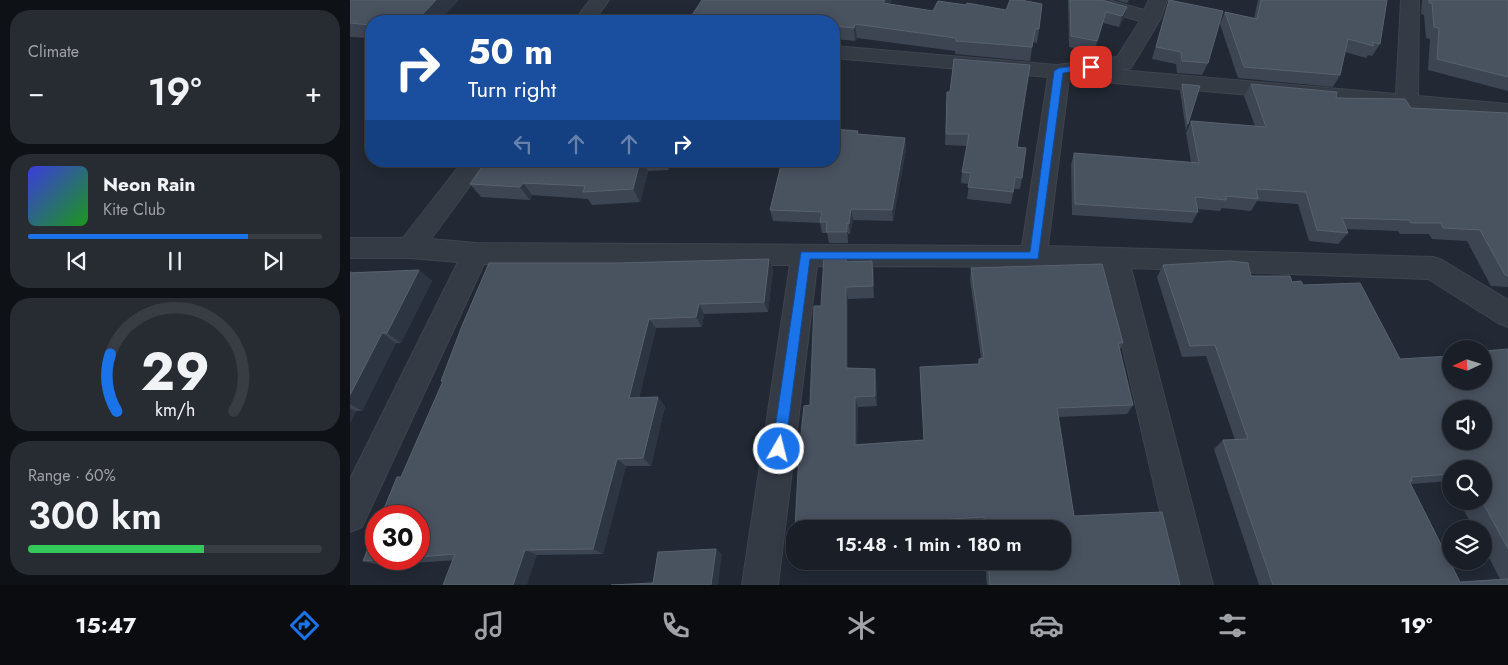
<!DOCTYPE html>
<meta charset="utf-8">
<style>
:root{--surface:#1a1f27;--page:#272c33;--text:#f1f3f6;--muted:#9fa2a7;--line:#383d44;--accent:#1a73e8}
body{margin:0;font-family:Jost,sans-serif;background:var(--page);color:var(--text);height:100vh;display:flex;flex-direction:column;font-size:19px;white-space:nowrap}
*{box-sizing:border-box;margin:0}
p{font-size:16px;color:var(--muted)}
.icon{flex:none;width:28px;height:28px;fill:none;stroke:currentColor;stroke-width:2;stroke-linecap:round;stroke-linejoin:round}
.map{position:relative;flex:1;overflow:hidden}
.side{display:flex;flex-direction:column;gap:10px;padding:10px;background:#0e1115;width:350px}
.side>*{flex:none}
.top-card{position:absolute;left:15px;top:15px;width:475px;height:152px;border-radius:20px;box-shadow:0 2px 12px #0003,0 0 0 1px var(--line);background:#1a4fa0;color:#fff;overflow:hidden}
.needle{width:32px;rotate:266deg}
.fabs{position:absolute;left:1092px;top:340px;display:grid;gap:10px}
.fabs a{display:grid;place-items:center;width:50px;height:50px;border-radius:50%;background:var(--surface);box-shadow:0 2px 12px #0003,0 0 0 1px var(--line);font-size:25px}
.speed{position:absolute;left:15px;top:505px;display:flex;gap:10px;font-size:25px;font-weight:700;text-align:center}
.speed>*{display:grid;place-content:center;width:65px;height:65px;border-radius:50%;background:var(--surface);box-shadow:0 2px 12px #0003,0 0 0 1px var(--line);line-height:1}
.speed .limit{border:8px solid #d22;background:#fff;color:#111}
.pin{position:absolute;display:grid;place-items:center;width:42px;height:42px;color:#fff;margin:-21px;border-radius:10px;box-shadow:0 2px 8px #0006}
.me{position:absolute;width:55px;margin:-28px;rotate:8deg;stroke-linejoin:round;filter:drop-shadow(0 0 4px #0008)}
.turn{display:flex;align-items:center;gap:18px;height:105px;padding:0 20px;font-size:22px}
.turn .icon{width:65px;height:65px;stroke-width:2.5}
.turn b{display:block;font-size:35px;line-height:42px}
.lanes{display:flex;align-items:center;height:48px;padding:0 20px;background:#0003;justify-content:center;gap:25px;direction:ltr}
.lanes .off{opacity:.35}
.big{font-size:38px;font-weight:600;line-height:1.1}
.side .widget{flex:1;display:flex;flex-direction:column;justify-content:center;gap:8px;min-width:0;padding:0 18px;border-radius:20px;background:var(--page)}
.side .dial{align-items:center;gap:0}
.dial svg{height:130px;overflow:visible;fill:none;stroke:var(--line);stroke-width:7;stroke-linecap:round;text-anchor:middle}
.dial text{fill:var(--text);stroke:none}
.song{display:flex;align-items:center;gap:15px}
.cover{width:60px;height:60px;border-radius:8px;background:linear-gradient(135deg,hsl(240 70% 55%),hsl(120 70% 35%))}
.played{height:5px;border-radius:2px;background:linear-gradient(90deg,var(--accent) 75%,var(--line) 75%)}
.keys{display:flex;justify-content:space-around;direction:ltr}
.heat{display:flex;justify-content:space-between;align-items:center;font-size:28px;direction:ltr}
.charge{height:8px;border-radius:4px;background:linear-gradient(90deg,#34c759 60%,var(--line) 0)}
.trip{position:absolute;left:436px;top:520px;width:285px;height:50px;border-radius:20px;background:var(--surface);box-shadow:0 2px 12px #0003,0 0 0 1px var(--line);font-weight:600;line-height:50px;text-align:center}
.menu{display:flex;height:80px;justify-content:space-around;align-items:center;background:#0a0c10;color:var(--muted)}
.menu .icon{width:35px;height:35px}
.menu .on{color:var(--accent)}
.menu b{font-size:22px;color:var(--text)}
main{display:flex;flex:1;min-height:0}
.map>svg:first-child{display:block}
</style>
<main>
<section class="side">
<div class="widget"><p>Climate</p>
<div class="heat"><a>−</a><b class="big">19°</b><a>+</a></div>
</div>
<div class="widget">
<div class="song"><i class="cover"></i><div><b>Neon Rain</b><p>Kite Club</p></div></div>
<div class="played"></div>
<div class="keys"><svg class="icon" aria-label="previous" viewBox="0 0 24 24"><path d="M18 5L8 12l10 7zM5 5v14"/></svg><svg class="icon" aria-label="pause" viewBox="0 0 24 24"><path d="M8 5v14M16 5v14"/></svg><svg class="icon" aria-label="next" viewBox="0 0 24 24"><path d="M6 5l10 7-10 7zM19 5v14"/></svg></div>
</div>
<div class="widget dial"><svg viewBox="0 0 100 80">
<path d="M14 69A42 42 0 1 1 86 69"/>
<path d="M14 69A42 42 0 0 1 10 34" stroke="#1a73e8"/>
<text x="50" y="56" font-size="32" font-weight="700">29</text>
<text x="50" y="72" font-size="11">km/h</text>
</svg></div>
<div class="widget"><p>Range · 60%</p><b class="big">300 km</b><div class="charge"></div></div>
</section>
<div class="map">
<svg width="1158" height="585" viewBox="0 0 1158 585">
<rect width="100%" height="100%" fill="#222934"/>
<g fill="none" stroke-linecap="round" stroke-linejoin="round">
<g stroke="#3e444f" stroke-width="2">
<g id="minor">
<path d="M240 0H259L244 21H224Z"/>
<path d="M729 0H759L794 10 799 0H817L811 18 781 68 769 70 1046 94 1051 0H1069L1068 96 1158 104V118L719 79 698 246 1083 257 1092 260 1158 300V327L1148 323 1078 279 781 268 863 585H827L754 267 467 266 428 585H392L440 265 134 264 12 527 0 532V479L108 262 60 258H0V238H53L113 161H138L81 239 126 243 672 246 698 77 484 58V46L707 65 767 57 790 21 731 4Z"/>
</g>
</g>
<use href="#minor" fill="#353b45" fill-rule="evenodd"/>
</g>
<g fill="#3d4553" fill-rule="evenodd">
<path d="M0 0 21 21V38L0 37Z"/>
<path d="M718 0H752L777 7 774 18 769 27 753 23 744 53 719 47Z"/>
<path d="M766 0H779L777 3Z"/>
<path d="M819 0 858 63 852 75 827 73 826 64 802 59Z"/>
<path d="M908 0H1037L1030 44 1022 56 1018 55 1016 58 995 52 990 75 983 87 888 78 870 24 875 12 904 18Z"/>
<path d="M1072 0H1158V91L1078 70 1080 39 1076 38 1074 15 1071 14Z"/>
<path d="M540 4 689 29 687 43 683 42 680 61 605 54V51L507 38 505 41 484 39V21Z"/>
<path d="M832 84 838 124 836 131 830 91Z"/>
<path d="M901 84 1061 108 1158 113V287L1141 286 1117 241 1082 239 1079 234H1050L1048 231 996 229 998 233 988 244 959 241 948 204 907 201 901 211 872 208 870 211 847 209 848 212 842 223 722 215 721 165 724 153 841 162 836 133 841 121 905 126 894 96Z"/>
<path d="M597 92 667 147 672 178 670 189H664L661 204 617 199 619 184 611 183 612 172 617 146 595 145Z"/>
<path d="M508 131V134L555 138 556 149 543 221 503 220 500 234H498V243H479L477 233H472L470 223 423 221 420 210Z"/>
<path d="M136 161H321L319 170 298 171 290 202 242 205 238 199 182 195 180 200 131 197 120 184Z"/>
<path d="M496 256 497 262 522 261 524 273V298L498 299V368L526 379 527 406 508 407 507 444 574 440 570 378 628 364 629 359 631 358 620 280 621 268 773 343 770 350 783 405 777 414 708 417 724 516 830 585H637L635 561H712V529H632V524L552 529H445L460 405 471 306Z"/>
<path d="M419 259 423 270 418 312 354 314 352 327 306 328 289 398 315 406 301 466H276L253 554 187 555 30 565 13 561 26 559H69V516L93 382 91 381 268 263Z"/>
<path d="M813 265 942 282 953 285 1050 359 1101 381 1158 349V585H909L864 449 873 440H885L856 356 832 357 807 277ZM1101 469H1134V501H1109L1124 529H1134V548L1150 579 1110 582 1061 484 1099 481 1101 486Z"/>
<path d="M69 270 82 281 51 343H46L12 411H6L0 423V271L2 272Z"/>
</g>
<g fill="#2d3542">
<path d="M86 0H109L90 21H66Z"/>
<path d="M535 0H542L534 17 533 3Z"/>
<path d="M777 7 774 18 769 27 772 16Z"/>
<path d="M756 12 753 23 744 53 747 41Z"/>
<path d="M505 24 507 38 505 41 504 28Z"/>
<path d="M555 138 556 149 543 221 542 210Z"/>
<path d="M290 161H292L298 171 290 202 283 189Z"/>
<path d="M315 161H321L319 170Z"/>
<path d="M173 183 182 195 180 200 170 187Z"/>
<path d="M501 209 503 220 500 234 499 224Z"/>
<path d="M497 223 498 234V243L497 232Z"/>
<path d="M419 259 423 270 418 312 414 302Z"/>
<path d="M522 261 524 273V298L523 286Z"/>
<path d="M69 270 82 281 51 343 37 333Z"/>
<path d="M496 287 498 299V379L496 368Z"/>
<path d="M349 304 354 314 352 327 346 317Z"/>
<path d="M299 319 306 328 287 406 279 398Z"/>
<path d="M32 333 46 343 12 411 0 404V395Z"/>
<path d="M525 369 526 379 527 406 525 396Z"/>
<path d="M308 397 315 406 301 466 293 458Z"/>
<path d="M505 397 508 407 507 453 505 445Z"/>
<path d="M0 408 6 411 0 423Z"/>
<path d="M267 459 276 466 253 554 243 549Z"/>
<path d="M366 549 372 554 368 585H361Z"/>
<path d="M175 550 187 555 177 585H163Z"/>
</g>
<g fill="#49525f" stroke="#59616f" fill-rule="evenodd">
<path d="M0 0H86L66 21H21V25L0 23Z"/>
<path d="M352 0H535L533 3 583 11 588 1 616 5 617 3 656 10 660 0H671L692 4 689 29H685L682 47 606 41V38L505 24 504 28 484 26V21H338Z"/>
<path d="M720 0H752L777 7 772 16 756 12 747 41 721 36Z"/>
<path d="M819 0 873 11 858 63 832 61 831 52 806 47Z"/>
<path d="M911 0H1037L1030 44 1022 42 1024 46 998 39 990 75 894 67 875 12 907 19Z"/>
<path d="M1079 0H1158V77L1087 59 1089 28 1084 27 1082 3H1079Z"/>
<path d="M604 59 680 65 667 147 676 148 672 178 665 177 663 192 618 187 621 173 612 172 619 134H596L597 92H600Z"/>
<path d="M832 84 850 86 838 124Z"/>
<path d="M901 84 987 92 986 98 1055 99 1061 108 1158 113V276L1155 275 1130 230 1093 228 1091 223H1061L1059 220 992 218 998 233 967 230 956 192 906 189 908 199 876 196V200L845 197 848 212 725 204 724 153 849 163 841 121 916 127Z"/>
<path d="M484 129 508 131 507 134 555 138 542 210 501 209 499 224 497 223V232H476L477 222H470L472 212 420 210 432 161H484Z"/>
<path d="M136 161H290L283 189 233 192 235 186 173 183 170 187 120 184Z"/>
<path d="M474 256H496V262L522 261 523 286 496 287V368L525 369V396L505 397V445L574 440 570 367 629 364V359L634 358 621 268 752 264 773 343H768L783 405 707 408 724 516 812 512 830 585H640L638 561H712V529H635L634 517 537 523 538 529H445L449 453 454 406 460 405 464 306H471Z"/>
<path d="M419 259 414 302 349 304 346 317 299 319 279 398 308 397 293 458 267 459 243 549 175 550 163 585H93L105 554 69 557V516H31L47 477H51L93 381H91L112 326 139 263H268Z"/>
<path d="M881 261 898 263 901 276H940L942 282 951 281 953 285 1010 283 1050 359 1101 356V381H1134V351L1158 349V549L1132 501H1134V469H1101V474L1061 477 1062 481H1059L1110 582 1158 579V585H923L873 440 898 439 865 345 840 346 813 265ZM1101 409H1134V441H1101Z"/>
<path d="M69 270 37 333H32L0 395V273Z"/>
<path d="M26 528V559H38L13 561Z"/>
<path d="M366 549 361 585H261L303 583 308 552Z"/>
</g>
<path fill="#1a73e8" stroke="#114b97" d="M741 64 744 65V69L713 73 688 259H460L435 449 433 454 429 456 424 454 422 449 451 252H680L704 71 709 68Z"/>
</svg>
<div class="fabs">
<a><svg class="needle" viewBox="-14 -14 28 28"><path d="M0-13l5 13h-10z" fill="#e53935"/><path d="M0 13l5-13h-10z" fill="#9fa2a7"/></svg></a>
<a><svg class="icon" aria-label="sound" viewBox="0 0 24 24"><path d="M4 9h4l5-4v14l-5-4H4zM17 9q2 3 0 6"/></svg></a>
<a><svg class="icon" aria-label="search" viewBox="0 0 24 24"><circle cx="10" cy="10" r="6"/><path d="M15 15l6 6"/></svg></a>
<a><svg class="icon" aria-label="layers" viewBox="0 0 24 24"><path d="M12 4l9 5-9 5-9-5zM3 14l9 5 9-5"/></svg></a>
</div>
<div class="speed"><div class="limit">30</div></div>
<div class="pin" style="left:741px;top:67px;background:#d93025"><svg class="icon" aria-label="arrive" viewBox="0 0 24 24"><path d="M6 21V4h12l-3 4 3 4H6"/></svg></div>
<svg class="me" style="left:429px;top:449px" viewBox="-20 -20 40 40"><circle r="17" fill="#1a73e8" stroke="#fff" stroke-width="3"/><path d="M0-11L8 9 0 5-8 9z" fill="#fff"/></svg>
<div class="trip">15:48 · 1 min · 180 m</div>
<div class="top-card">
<div class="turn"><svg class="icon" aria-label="right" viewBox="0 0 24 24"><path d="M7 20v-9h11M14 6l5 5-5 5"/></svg><div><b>50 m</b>Turn right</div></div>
<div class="lanes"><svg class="icon off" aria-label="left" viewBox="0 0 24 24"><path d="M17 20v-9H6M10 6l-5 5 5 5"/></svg><svg class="icon off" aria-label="ahead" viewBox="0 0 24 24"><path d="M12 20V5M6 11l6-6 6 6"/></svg><svg class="icon off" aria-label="ahead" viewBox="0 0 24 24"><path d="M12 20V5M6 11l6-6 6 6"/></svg><svg class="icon" aria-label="right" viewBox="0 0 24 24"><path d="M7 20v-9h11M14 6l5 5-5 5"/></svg></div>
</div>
</div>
</main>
<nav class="menu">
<b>15:47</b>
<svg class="icon on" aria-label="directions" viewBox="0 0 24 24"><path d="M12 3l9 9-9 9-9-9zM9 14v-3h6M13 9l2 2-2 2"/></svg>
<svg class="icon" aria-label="music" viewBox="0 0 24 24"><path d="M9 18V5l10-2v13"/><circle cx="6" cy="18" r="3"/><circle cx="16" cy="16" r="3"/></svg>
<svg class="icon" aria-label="phone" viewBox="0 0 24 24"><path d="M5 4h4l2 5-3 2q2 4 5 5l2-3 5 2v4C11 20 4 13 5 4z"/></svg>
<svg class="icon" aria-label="climate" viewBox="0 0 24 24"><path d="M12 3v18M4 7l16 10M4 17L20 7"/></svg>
<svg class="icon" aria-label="car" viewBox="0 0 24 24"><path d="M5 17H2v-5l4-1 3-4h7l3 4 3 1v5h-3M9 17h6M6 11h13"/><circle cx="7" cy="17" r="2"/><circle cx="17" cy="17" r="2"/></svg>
<svg class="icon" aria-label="filters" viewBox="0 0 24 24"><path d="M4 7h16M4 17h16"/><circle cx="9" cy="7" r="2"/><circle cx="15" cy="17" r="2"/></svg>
<b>19°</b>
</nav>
